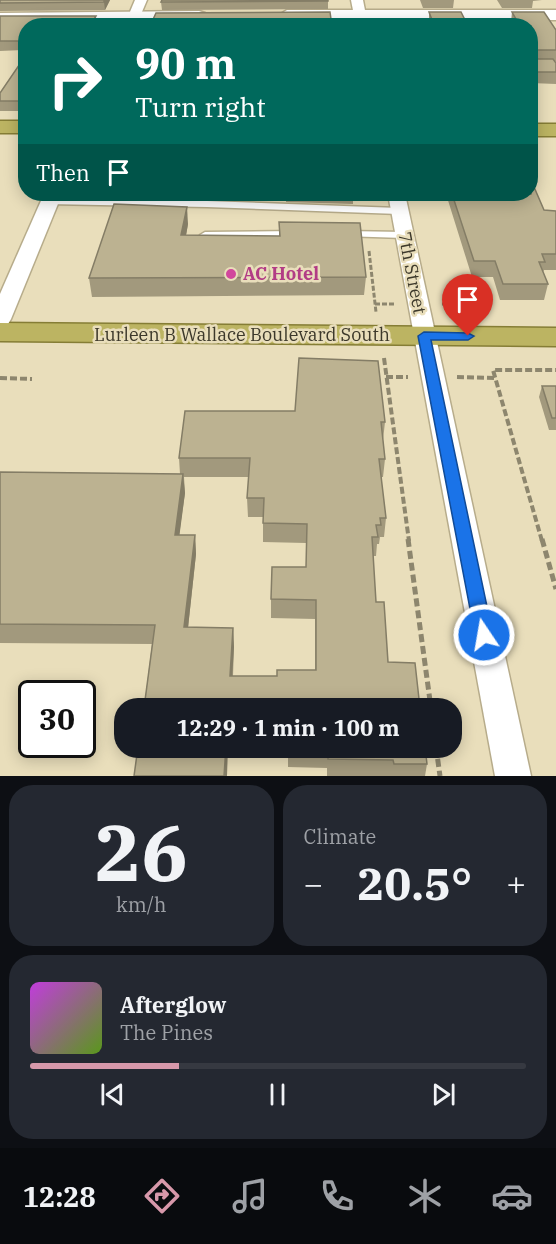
<!DOCTYPE html>
<meta charset="utf-8">
<style>
:root{--surface:#171b24;--page:#242831;--text:#f1f3f6;--muted:#9ea1a6;--line:#363941;--accent:#d798aa}
body{margin:0;font-family:"IBM Plex Serif",serif;background:var(--page);color:var(--text);height:100vh;display:flex;flex-direction:column;font-size:22px;white-space:nowrap}
*{box-sizing:border-box;margin:0}
p{font-size:20px;color:var(--muted)}
.icon{flex:none;width:33px;height:33px;fill:none;stroke:currentColor;stroke-width:2;stroke-linecap:round;stroke-linejoin:round}
.map{position:relative;height:776px;overflow:hidden}
.drawer{display:flex;flex-direction:column;gap:9px;padding:9px;background:#0d0f14;flex:1}
.drawer>*{flex:none}
.banner{position:absolute;left:18px;top:18px;width:520px;height:183px;border-radius:24px;box-shadow:0 3px 15px #0003;background:#00695c;color:#fff;overflow:hidden}
.speed{position:absolute;left:18px;top:680px;display:flex;gap:12px;font-size:30px;font-weight:700;text-align:center}
.speed>*{display:grid;place-content:center;width:78px;height:78px;border-radius:50%;background:var(--surface);box-shadow:0 3px 15px #0003;line-height:1}
.speed .limit{border:3px solid #111;border-radius:9px;background:#fff;color:#111}
.pin{position:absolute;display:grid;place-items:center;width:51px;height:51px;color:#fff;margin:-62px -26px;border-radius:50% 50% 50% 0;rotate:-45deg;box-shadow:0 0 6px #0007}
.pin .icon{rotate:45deg}
.me{position:absolute;width:66px;margin:-33px;rotate:348deg;stroke-linejoin:round;filter:drop-shadow(0 0 4px #0008)}
.turn{display:flex;align-items:center;gap:21px;height:126px;padding:0 18px;font-size:27px}
.turn .icon{width:78px;height:78px;stroke-width:2.5}
.turn b{display:block;font-size:42px;line-height:51px}
.then{display:flex;align-items:center;height:57px;padding:0 18px;background:#0003;gap:12px;font-size:22px}
.big{font-size:45px;font-weight:700;line-height:1.1}
.drawer .card{flex:1;display:flex;flex-direction:column;justify-content:center;gap:9px;min-width:0;padding:0 21px;border-radius:24px;background:var(--page)}
.drawer .dial{align-items:center;gap:0}
.dial b{font-size:78px;line-height:1}
.song{display:flex;align-items:center;gap:18px}
.cover{width:72px;height:72px;border-radius:9px;background:linear-gradient(135deg,hsl(290 70% 55%),hsl(90 70% 35%))}
.played{height:6px;border-radius:3px;background:linear-gradient(90deg,var(--accent) 30%,var(--line) 30%)}
.keys{display:flex;justify-content:space-around;direction:ltr}
.heat{display:flex;justify-content:space-between;align-items:center;font-size:33px;direction:ltr}
.drawer .tiles{flex:1;display:grid;gap:9px;grid-template-columns:1fr 1fr}
.card:last-child{grid-column:span 2}
.trip{position:absolute;left:114px;top:698px;width:348px;height:60px;border-radius:24px;background:var(--surface);box-shadow:0 3px 15px #0003;font-weight:700;line-height:60px;text-align:center}
.menu{display:flex;height:96px;justify-content:space-around;align-items:center;background:#090b0e;color:var(--muted)}
.menu .icon{width:42px;height:42px}
.menu .active{color:var(--accent)}
.menu b{font-size:27px;color:var(--text)}
.map>svg:first-child{display:block}
</style>
<div class="map">
<svg width="556" height="776" viewBox="0 0 556 776">
<rect width="100%" height="100%" fill="#e9debb"/>
<g fill="none" stroke-linecap="round" stroke-linejoin="round">
<g stroke="#b7ac8b" stroke-width="3">
<g id="service">
<path d="M50 199 207 201 399 208 404 211 399 214 207 207 47 204 46 202Z"/>
<path d="M295 231 298 232V236L205 238 200 235 205 232Z"/>
<path d="M345 231 404 232 409 235 404 238 342 236V232Z"/>
</g>
</g>
<g stroke="#b7ac8b" stroke-width="3">
<g id="minor">
<path d="M135 0H147L136 26H124Z"/>
<path d="M351 0H363L368 26H356Z"/>
<path d="M44 194H62L11 319 8 324 0 326V294Z"/>
<path d="M388 194H405L531 776H495Z"/>
</g>
</g>
<g stroke="#b7ac8b" stroke-width="3">
<g id="secondary">
<path d="M287 10H556V20L281 18 279 15Z"/>
<path d="M199 11 205 13 207 16 205 19 158 23H0V13Z"/>
</g>
</g>
<g stroke="#857d35" stroke-width="3">
<g id="trunk">
<rect x="0" y="121" width="26" height="12"/>
<rect x="531" y="124" width="25" height="12"/>
<path d="M0 323 556 328V346L0 341Z"/>
</g>
</g>
<g stroke="#8d866e" stroke-width="3" stroke-dasharray="5 2" stroke-linecap="butt">
<path d="M369 251 376 312"/>
<path d="M375 304H395"/>
<path d="M442 304H468L471 311H475"/>
</g>
<g stroke="#8d866e" stroke-width="4" stroke-dasharray="7 3" stroke-linecap="butt">
<path d="M384 358 409 541"/>
<path d="M386 377H408"/>
<path d="M457 377 495 378"/>
<path d="M0 378 32 379"/>
<path d="M542 541 493 370H556"/>
</g>
<g stroke="#8d866e" stroke-width="5" stroke-dasharray="8 4" stroke-linecap="butt">
<path d="M408 539 431 708"/>
<path d="M542 539 556 589"/>
<path d="M436 747 440 776"/>
</g>
<use href="#service" fill="#fff" fill-rule="evenodd"/>
<use href="#minor" fill="#fff" fill-rule="evenodd"/>
<use href="#secondary" fill="#fff" fill-rule="evenodd"/>
<use href="#trunk" fill="#bcb462" fill-rule="evenodd"/>
</g>
<g fill="#a2997d" fill-rule="evenodd">
<path d="M0 0H110L105 10 0 11Z"/>
<path d="M328 0V9L162 10 161 2Z"/>
<path d="M420 0H454L453 8H423Z"/>
<path d="M497 0H542L533 1 532 8H502Z"/>
<path d="M429 12 468 26 429 25Z"/>
<path d="M512 12 556 30V61L555 62 556 63V84L531 83V26H512L511 22Z"/>
<path d="M0 16 97 25 96 26H26V52H23V50L0 51Z"/>
<path d="M26 55V111H0V93Z"/>
<path d="M286 194H353V204L286 202Z"/>
<path d="M446 194H531L544 210 556 211V270H544L543 272 548 284 544 300H500L493 277H472Z"/>
<path d="M279 222 366 277 364 295 92 297 89 278 188 224 186 235 279 236Z"/>
<path d="M542 386H556V430H549L539 397Z"/>
<path d="M185 411 385 422 383 440 385 459 383 477H381L386 518 384 537H380L379 544H377L376 556H373L376 602 388 662 420 708H144L152 644 0 643V472L180 474 179 458ZM184 477H249L247 498 248 517H263V542L306 543V567L271 599V618L315 619V670L277 676H233L234 647 233 628H188L196 554 195 535H179L185 493Z"/>
<path d="M288 747H425L427 764 425 776H327V768L288 767Z"/>
</g>
<g fill="#847d66">
<path d="M104 0H110L105 10 104 2Z"/>
<path d="M96 16V26H90Z"/>
<path d="M187 207 188 224 183 253 181 235Z"/>
<path d="M183 474 185 493 177 554 175 535Z"/>
<path d="M195 535 196 554 186 646 184 627Z"/>
<path d="M233 628 234 647 231 695 230 676Z"/>
<path d="M226 747H228L227 776H224Z"/>
</g>
<g fill="#bcb291" stroke="#847d66" stroke-width="1.5">
<path d="M0 0H104V2L0 3Z"/>
<path d="M162 0H328V1L161 2Z"/>
<path d="M330 12 332 26H150L156 13Z"/>
<path d="M429 12H461L468 26H427L426 25H434Z"/>
<path d="M512 12H544L556 30V50H533L531 52V26H520Z"/>
<path d="M0 16H96L90 26H26V43H21L23 41H0Z"/>
<path d="M531 53 533 59H553L556 63V72H531Z"/>
<path d="M26 55V101H0V93Z"/>
<path d="M531 180 544 210 556 211V254H542L545 262H539L548 284H503L495 261H474L452 194H531Z"/>
<path d="M114 204 187 207 181 235 280 236 279 222 360 223 366 277 89 278Z"/>
<path d="M299 358 378 361 385 422H381L385 459H379L386 518H380L381 525H376L378 537H372L376 602H384L388 662 415 663 420 708H275V701H229L228 708H144L155 625 0 624V472L183 474 175 535H195L184 627 233 628 230 676H277V670H316V600L271 599 272 567H306L307 524 263 523 264 498H247L250 458H179L185 411H295Z"/>
<path d="M542 386H556V418H552Z"/>
<path d="M138 747H226L224 776H134Z"/>
<path d="M289 747H425L427 764H394L393 760 328 759V749H289Z"/>
</g>
<path fill="#1a73e8" stroke="#114b97" stroke-width="1.5" d="M424 332 468 333 474 336 468 340H431L493 635 491 641 484 643 478 641 475 635 418 336Z"/>
<circle fill="#d1479c" stroke="#e9debb" stroke-width="2" cx="231" cy="274" r="6"/>
<g text-anchor="middle" stroke-width="5" stroke-linejoin="round" paint-order="stroke">
<g font-size="18" fill="#3d392b" stroke="#e9debb">
<text transform="translate(412 273) rotate(79)" y="6">7th Street</text>
<text x="242" y="341">Lurleen B Wallace Boulevard South</text>
</g>
<g font-size="18" font-weight="bold" fill="#b23c85" stroke="#e9debb" text-anchor="start">
<text x="243" y="280">AC Hotel</text>
</g>
</g>
</svg>
<div class="speed"><div class="limit">30</div></div>
<div class="pin" style="left:468px;top:336px;background:#d93025"><svg class="icon" aria-label="arrive" viewBox="0 0 24 24"><path d="M6 21V4h12l-3 4 3 4H6"/></svg></div>
<svg class="me" style="left:484px;top:635px" viewBox="-20 -20 40 40"><circle r="17" fill="#1a73e8" stroke="#fff" stroke-width="3"/><path d="M0-11L8 9 0 5-8 9z" fill="#fff"/></svg>
<div class="trip">12:29 · 1 min · 100 m</div>
<div class="banner">
<div class="turn"><svg class="icon" aria-label="right" viewBox="0 0 24 24"><path d="M7 20v-9h11M14 6l5 5-5 5"/></svg><div><b>90 m</b>Turn right</div></div>
<div class="then">Then<svg class="icon" aria-label="arrive" viewBox="0 0 24 24"><path d="M6 21V4h12l-3 4 3 4H6"/></svg></div>
</div>
</div>
<section class="drawer">
<div class="tiles">
<div class="card dial"><b>26</b><p>km/h</p></div>
<div class="card"><p>Climate</p>
<div class="heat"><a>−</a><b class="big">20.5°</b><a>+</a></div>
</div>
<div class="card">
<div class="song"><i class="cover"></i><div><b>Afterglow</b><p>The Pines</p></div></div>
<div class="played"></div>
<div class="keys"><svg class="icon" aria-label="previous" viewBox="0 0 24 24"><path d="M18 5L8 12l10 7zM5 5v14"/></svg><svg class="icon" aria-label="pause" viewBox="0 0 24 24"><path d="M8 5v14M16 5v14"/></svg><svg class="icon" aria-label="next" viewBox="0 0 24 24"><path d="M6 5l10 7-10 7zM19 5v14"/></svg></div>
</div>
</div>
</section>
<nav class="menu">
<b>12:28</b>
<svg class="icon active" aria-label="directions" viewBox="0 0 24 24"><path d="M12 3l9 9-9 9-9-9zM9 14v-3h6M13 9l2 2-2 2"/></svg>
<svg class="icon" aria-label="music" viewBox="0 0 24 24"><path d="M9 18V5l10-2v13"/><circle cx="6" cy="18" r="3"/><circle cx="16" cy="16" r="3"/></svg>
<svg class="icon" aria-label="phone" viewBox="0 0 24 24"><path d="M5 4h4l2 5-3 2q2 4 5 5l2-3 5 2v4C11 20 4 13 5 4z"/></svg>
<svg class="icon" aria-label="climate" viewBox="0 0 24 24"><path d="M12 3v18M4 7l16 10M4 17L20 7"/></svg>
<svg class="icon" aria-label="car" viewBox="0 0 24 24"><path d="M5 17H2v-5l4-1 3-4h7l3 4 3 1v5h-3M9 17h6M6 11h13"/><circle cx="7" cy="17" r="2"/><circle cx="17" cy="17" r="2"/></svg>
</nav>
